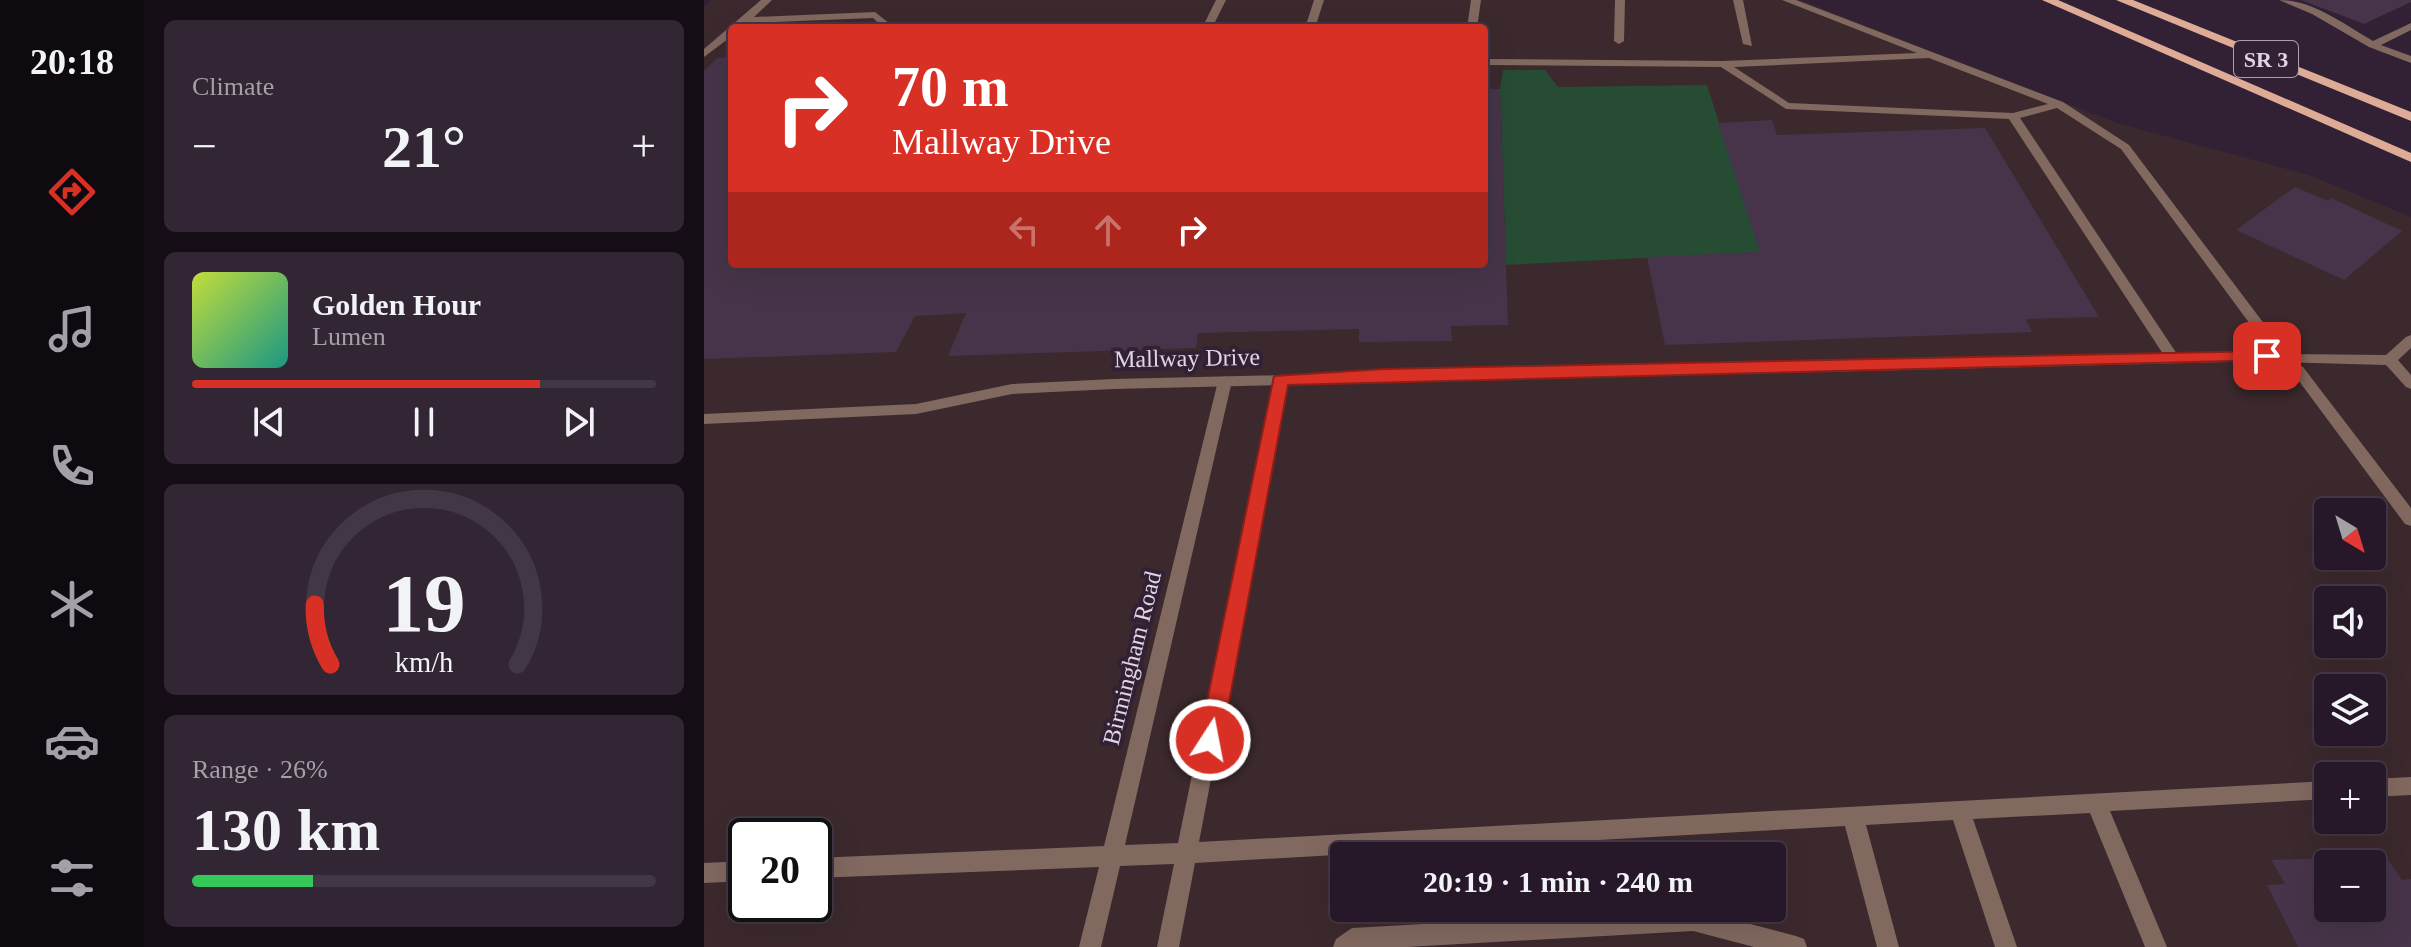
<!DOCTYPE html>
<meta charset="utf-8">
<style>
:root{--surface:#261828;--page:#322534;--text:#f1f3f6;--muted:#a4a0a8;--line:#423745;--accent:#d93025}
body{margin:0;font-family:"Times New Roman",serif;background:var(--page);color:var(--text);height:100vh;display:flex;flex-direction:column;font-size:30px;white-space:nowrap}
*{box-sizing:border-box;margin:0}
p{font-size:26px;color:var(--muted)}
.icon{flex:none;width:44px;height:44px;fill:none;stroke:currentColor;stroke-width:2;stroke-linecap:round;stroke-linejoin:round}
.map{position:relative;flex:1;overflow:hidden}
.panel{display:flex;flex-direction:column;gap:20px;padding:20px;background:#150d16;width:560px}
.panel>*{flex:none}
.banner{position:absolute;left:24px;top:24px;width:760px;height:244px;border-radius:8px;box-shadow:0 8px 32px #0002,0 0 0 2px var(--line);background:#d93025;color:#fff;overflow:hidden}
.needle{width:52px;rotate:142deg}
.tools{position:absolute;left:1610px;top:498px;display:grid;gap:16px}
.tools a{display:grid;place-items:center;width:72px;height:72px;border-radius:8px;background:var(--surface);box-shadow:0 8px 32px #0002,0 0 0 2px var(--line);font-size:40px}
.speed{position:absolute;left:24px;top:818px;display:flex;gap:16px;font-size:40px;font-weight:700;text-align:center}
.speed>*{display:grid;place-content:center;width:104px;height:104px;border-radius:50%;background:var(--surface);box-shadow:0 8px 32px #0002,0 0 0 2px var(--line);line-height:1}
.speed .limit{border:4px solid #111;border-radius:12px;background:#fff;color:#111}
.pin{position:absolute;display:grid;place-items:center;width:68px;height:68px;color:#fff;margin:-34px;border-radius:16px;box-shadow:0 4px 12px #0006}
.me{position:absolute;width:88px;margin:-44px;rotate:11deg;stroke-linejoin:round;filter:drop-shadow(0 0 6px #0008)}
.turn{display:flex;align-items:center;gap:28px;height:168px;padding:0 32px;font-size:36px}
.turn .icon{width:104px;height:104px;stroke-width:2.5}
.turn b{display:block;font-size:56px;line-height:68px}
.lanes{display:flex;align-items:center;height:76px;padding:0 32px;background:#0003;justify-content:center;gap:40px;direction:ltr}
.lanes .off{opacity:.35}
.big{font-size:60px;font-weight:800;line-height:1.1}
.panel .widget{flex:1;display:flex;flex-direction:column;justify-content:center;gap:12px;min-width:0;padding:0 28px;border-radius:12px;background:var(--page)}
.panel .dial{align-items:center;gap:0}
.dial svg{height:208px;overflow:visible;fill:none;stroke:var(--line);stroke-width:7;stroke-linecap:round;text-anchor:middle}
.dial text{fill:var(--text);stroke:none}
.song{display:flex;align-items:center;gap:24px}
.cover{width:96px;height:96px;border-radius:12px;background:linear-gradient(135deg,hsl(70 70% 55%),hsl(170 70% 35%))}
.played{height:8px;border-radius:4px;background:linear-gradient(90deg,var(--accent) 75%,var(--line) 75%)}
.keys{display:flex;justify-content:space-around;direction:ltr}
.heat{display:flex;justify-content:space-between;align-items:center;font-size:44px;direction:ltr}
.charge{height:12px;border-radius:6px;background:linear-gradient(90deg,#34c759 26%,var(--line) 0)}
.trip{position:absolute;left:626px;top:842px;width:456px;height:80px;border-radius:8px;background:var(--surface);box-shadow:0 8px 32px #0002,0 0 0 2px var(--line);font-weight:800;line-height:80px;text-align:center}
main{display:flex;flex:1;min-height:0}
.tab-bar{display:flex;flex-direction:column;width:144px;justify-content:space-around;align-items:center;background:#0f0a10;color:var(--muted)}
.tab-bar .icon{width:56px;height:56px}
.tab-bar .selected{color:var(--accent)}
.tab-bar b{font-size:36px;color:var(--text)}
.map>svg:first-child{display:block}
</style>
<main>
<nav class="tab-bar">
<b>20:18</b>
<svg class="icon selected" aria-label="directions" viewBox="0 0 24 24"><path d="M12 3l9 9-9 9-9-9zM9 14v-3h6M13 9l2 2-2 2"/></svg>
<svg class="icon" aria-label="music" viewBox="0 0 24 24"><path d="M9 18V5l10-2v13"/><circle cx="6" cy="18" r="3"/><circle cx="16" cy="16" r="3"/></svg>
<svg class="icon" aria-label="phone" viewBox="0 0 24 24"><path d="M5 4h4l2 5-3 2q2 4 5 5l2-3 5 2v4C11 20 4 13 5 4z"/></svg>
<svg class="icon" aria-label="climate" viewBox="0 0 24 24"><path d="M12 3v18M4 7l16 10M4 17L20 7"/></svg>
<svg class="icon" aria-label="car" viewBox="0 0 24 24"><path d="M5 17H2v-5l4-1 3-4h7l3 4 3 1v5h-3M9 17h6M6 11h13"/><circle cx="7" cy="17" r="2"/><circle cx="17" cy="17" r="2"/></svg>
<svg class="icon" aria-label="filters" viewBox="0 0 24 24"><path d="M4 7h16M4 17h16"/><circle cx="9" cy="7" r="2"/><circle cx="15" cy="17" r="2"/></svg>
</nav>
<section class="panel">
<div class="widget"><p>Climate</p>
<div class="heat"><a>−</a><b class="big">21°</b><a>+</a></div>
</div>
<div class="widget">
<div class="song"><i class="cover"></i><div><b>Golden Hour</b><p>Lumen</p></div></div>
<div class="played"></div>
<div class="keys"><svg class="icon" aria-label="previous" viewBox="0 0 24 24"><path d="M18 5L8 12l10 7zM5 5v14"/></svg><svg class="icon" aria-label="pause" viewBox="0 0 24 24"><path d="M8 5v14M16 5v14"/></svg><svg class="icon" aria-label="next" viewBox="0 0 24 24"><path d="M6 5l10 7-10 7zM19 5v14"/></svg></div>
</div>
<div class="widget dial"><svg viewBox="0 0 100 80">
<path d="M14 69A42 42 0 1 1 86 69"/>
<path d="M14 69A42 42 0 0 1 8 46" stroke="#d93025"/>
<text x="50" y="56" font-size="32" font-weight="700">19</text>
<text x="50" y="72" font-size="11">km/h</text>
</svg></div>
<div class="widget"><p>Range · 26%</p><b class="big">130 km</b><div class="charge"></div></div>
</section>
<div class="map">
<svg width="1707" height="947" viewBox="0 0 1707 947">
<rect width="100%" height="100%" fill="#322035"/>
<path fill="#3c292d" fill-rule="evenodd" d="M7 0H1096L1413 123 1605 175 1707 217V947H0V7ZM28 28H780V264H28ZM1624 512H1668V556H1624ZM1624 600H1668V644H1624ZM1624 688H1668V732H1624ZM1624 776H1668V820H1624ZM42 836H110V904H42ZM640 856H1068V908H640ZM1624 864H1668V908H1624Z"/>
<path fill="#264c34" d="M799 70H841L854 87 1003 85 1056 252 802 265 796 89Z"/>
<g fill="#47344a" fill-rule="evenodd">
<path d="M1597 0H1707V2L1660 24Z"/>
<path d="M28 57V264H780V89H796L804 325 747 326 748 341 655 342V329L494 333 492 348 244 356 262 313 211 316 192 352 0 359V71L13 58Z"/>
<path d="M1068 120 1073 135 1281 128 1395 317 1322 319 1328 332 961 345 943 257 1056 252 1014 123Z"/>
<path d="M1591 187 1624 201 1627 198 1698 231 1640 280 1532 230Z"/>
<path d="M1682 856 1698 880 1707 879V947H1594L1563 885 1581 884 1567 860ZM1624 864H1668V908H1624Z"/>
</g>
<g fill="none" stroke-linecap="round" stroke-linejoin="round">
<g fill="#826960" fill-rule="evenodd">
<path d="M57 0H68L50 17 171 12 191 28H180L169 18 43 23 37 28H28V36L0 57V49Z"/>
<path d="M512 0H522L508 28H498Z"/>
<path d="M610 0H620L611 28H601Z"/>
<path d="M767 0H777L773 28H763Z"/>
<path d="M911 0H921L920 41 915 44 910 41Z"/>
<path d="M1029 0H1039L1048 46 1039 44Z"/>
<path d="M1078 0H1092L1359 102 1425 145 1583 354 1682 355 1702 337 1707 335V348L1694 360 1707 375V389L1702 387 1682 365 1574 362 1417 149 1353 108 1316 118 1473 354 1475 357 1473 360H1463L1305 119 1082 109 1017 67 780 65V59L1019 61 1213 53ZM1225 58 1344 104 1309 113 1085 103 1030 67Z"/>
<path d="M1575 0C1609 0 1641 25 1669 41L1707 23V30L1677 45 1707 56V63L1665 47 1608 14Z"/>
<path d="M576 375 583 380 495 842 1624 781V799L1406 811 1463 947H1441L1386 813 1269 819 1313 947H1291L1249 820 1162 825 1195 947H1173L1141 826 491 863 475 947H453L470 864 416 866 397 947H375L395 867 110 878V858L400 846 514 381 521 376 528 381 421 845 474 843 569 380Z"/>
<path d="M1707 777V795L1668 797V779Z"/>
<path d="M42 861V881L0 883V863Z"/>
<path d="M989 909 1092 936 1100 939 1103 947H1050L989 931 703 947H629L632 939 648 928Z"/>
</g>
<path fill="#826960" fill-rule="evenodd" d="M1563 351 1584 356 1599 367 1707 508V526L1701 524 1589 373 1575 363 1563 361 410 389 308 394 212 414 0 424V414L212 404 308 384 410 379Z"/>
<g fill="#deab96" fill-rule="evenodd">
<path d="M1338 0H1354L1707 153V162Z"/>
<path d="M1412 0H1429L1707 112V121Z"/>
</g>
</g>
<path fill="#d93025" stroke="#8d1f18" stroke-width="2" d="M1563 351 1571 356 1568 360 584 385 518 740 514 747 506 750 499 747 495 740 570 376 680 369Z"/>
<g text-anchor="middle" stroke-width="8" stroke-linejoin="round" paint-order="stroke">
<rect fill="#322035" stroke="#ac9faf" stroke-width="2" x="1530" y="41" width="64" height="36" rx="6"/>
<g font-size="22" font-weight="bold" fill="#e0d5e3">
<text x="1562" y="67">SR 3</text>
</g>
<g font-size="24" fill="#e0d5e3" stroke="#322035">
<text transform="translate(483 358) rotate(-1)" y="8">Mallway Drive</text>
<text transform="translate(428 658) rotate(-76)" y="8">Birmingham Road</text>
</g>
</g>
</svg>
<div class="tools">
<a><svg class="needle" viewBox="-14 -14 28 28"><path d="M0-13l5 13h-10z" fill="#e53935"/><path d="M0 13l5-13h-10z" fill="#a4a0a8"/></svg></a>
<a><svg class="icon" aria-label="sound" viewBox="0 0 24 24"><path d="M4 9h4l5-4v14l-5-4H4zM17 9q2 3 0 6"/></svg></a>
<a><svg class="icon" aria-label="layers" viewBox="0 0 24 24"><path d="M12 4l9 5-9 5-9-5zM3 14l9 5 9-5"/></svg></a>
<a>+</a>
<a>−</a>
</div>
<div class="speed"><div class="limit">20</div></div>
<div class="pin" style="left:1563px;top:356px;background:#d93025"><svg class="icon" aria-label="arrive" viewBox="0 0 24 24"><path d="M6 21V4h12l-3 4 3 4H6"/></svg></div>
<svg class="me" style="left:506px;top:740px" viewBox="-20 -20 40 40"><circle r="17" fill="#d93025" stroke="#fff" stroke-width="3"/><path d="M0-11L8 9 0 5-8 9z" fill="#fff"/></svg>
<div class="trip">20:19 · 1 min · 240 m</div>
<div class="banner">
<div class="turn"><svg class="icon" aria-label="right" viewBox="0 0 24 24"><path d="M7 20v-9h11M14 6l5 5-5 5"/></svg><div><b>70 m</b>Mallway Drive</div></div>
<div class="lanes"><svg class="icon off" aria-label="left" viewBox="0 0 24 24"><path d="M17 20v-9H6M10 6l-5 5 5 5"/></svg><svg class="icon off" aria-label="ahead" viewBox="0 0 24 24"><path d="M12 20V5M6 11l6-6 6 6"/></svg><svg class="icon" aria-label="right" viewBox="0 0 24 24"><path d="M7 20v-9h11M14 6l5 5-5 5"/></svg></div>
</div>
</div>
</main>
